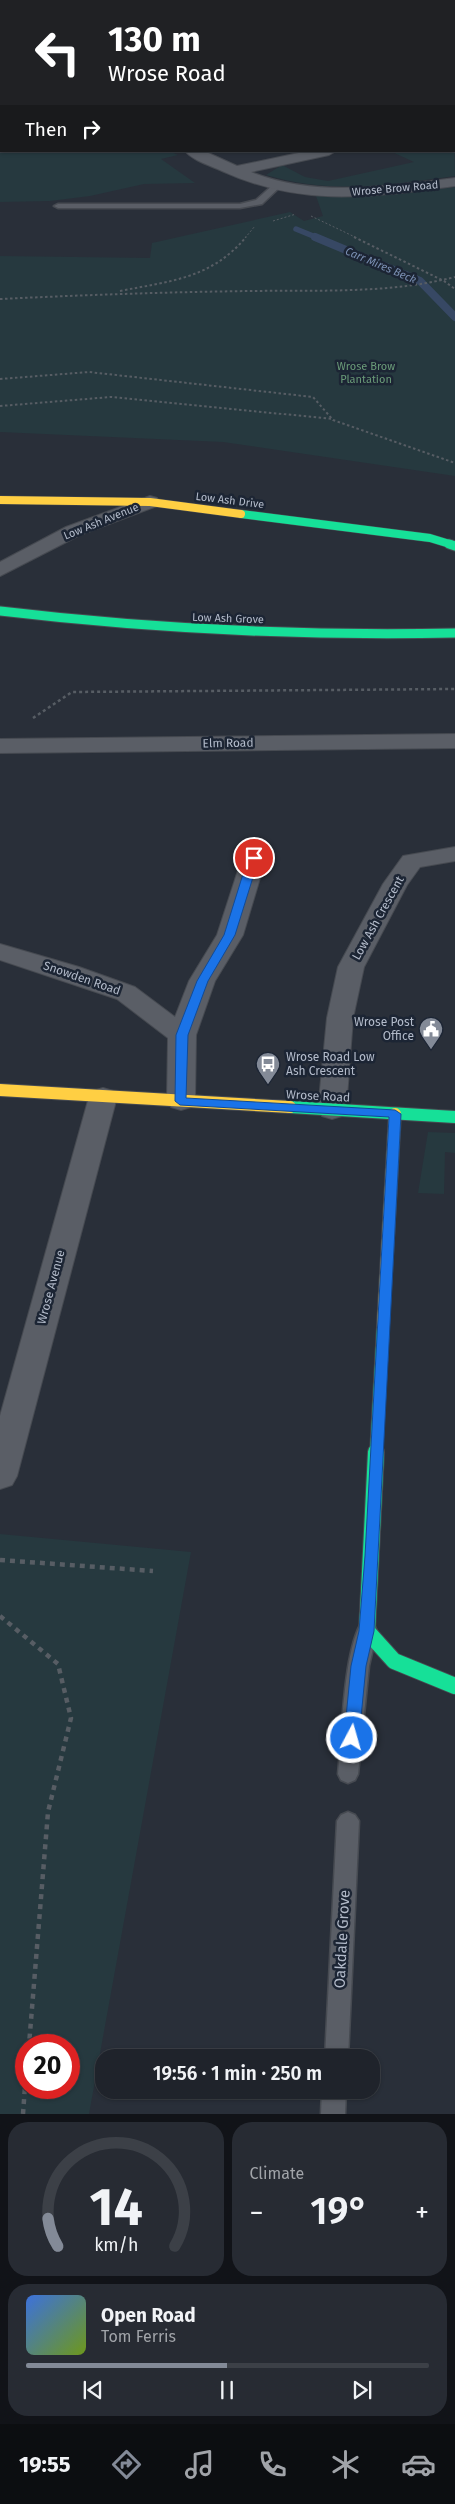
<!DOCTYPE html>
<meta charset="utf-8">
<style>
:root{--surface:#1f232b;--page:#272b33;--text:#f1f3f6;--muted:#a1a4a9;--line:#3c4047;--accent:#838a97}
body{margin:0;font-family:"Fira Sans",sans-serif;background:var(--page);color:var(--text);height:100vh;display:flex;flex-direction:column;font-size:19px;white-space:nowrap}
*{box-sizing:border-box;margin:0}
p{font-size:16px;color:var(--muted)}
.icon{flex:none;width:28px;height:28px;fill:none;stroke:currentColor;stroke-width:2;stroke-linecap:round;stroke-linejoin:round}
.map{position:relative;height:2114px;overflow:hidden}
.side{display:flex;flex-direction:column;gap:8px;padding:8px;background:#111318;flex:1}
.side>*{flex:none}
.guide{position:absolute;left:0px;top:0px;width:455px;height:152px;box-shadow:0 1px 4px #0004,0 0 0 1px var(--line);background:#202124;color:#fff;overflow:hidden}
.speed{position:absolute;left:15px;top:2034px;display:flex;gap:10px;font-size:25px;font-weight:700;text-align:center}
.speed>*{display:grid;place-content:center;width:65px;height:65px;border-radius:50%;background:var(--surface);box-shadow:0 1px 4px #0004,0 0 0 1px var(--line);line-height:1}
.speed .limit{border:8px solid #d22;background:#fff;color:#111}
.pin{position:absolute;display:grid;place-items:center;width:42px;height:42px;color:#fff;margin:-21px;border:2px solid #fff;border-radius:50%;box-shadow:0 1px 5px #0007}
.me{position:absolute;width:55px;margin:-28px;rotate:6deg;stroke-linejoin:round;filter:drop-shadow(0 0 4px #0008)}
.turn{display:flex;align-items:center;gap:18px;height:105px;padding:0 25px;font-size:22px}
.turn .icon{width:65px;height:65px;stroke-width:2.5}
.turn b{display:block;font-size:35px;line-height:42px}
.then{display:flex;align-items:center;height:48px;padding:0 25px;background:#0003;gap:10px;font-size:19px}
.big{font-size:38px;font-weight:600;line-height:1.1}
.side .tile{flex:1;display:flex;flex-direction:column;justify-content:center;gap:8px;min-width:0;padding:0 18px;border-radius:20px;background:var(--page)}
.side .dial{align-items:center;gap:0}
.dial svg{height:130px;overflow:visible;fill:none;stroke:var(--line);stroke-width:7;stroke-linecap:round;text-anchor:middle}
.dial text{fill:var(--text);stroke:none}
.song{display:flex;align-items:center;gap:15px}
.cover{width:60px;height:60px;border-radius:8px;background:linear-gradient(135deg,hsl(220 70% 55%),hsl(80 70% 35%))}
.played{height:5px;border-radius:2px;background:linear-gradient(90deg,var(--accent) 50%,var(--line) 50%)}
.keys{display:flex;justify-content:space-around;direction:ltr}
.heat{display:flex;justify-content:space-between;align-items:center;font-size:28px;direction:ltr}
.side .tiles{flex:1;display:grid;gap:8px;grid-template-columns:1fr 1fr}
.tile:last-child{grid-column:span 2}
.trip{position:absolute;left:95px;top:2049px;width:285px;height:50px;border-radius:20px;background:var(--surface);box-shadow:0 1px 4px #0004,0 0 0 1px var(--line);font-weight:600;line-height:50px;text-align:center}
.dock{display:flex;height:80px;justify-content:space-around;align-items:center;background:#0c0e11;color:var(--muted)}
.dock .icon{width:35px;height:35px}
.dock .selected{color:var(--accent)}
.dock b{font-size:22px;color:var(--text)}
.map>svg:first-child{display:block}
</style>
<div class="map">
<svg width="455" height="2114" viewBox="0 0 455 2114">
<rect width="100%" height="100%" fill="#292f39"/>
<g fill="#26393f" fill-rule="evenodd">
<path d="M0 118 1 151H169L178 155 161 159 195 183 144 184 90 196 50 201 0 202Z"/>
<path d="M454 125 455 176C387 185 334 195 266 175L282 165 305 177 328 181 414 162 390 151H454Z"/>
<path d="M455 187V476L223 442 0 432V256L150 258 152 243 290 212 304 221 323 216 316 196 389 195Z"/>
<path d="M428 1132 455 1133V1153L445 1152 444 1194 418 1193Z"/>
<path d="M0 1534 191 1552 89 2114H0ZM26 2045H69V2088H26Z"/>
</g>
<g fill="none" stroke-linecap="round" stroke-linejoin="round">
<path stroke="#374864" stroke-width="5.5" d="M296 229 318 238"/>
<path stroke="#374864" stroke-width="8" d="M315 237 420 281 455 317"/>
<g stroke="#464a51" stroke-width="3">
<g id="lane">
<path d="M274 184 281 186 262 204 240 208H58L54 206 58 204H240L256 200Z"/>
<path d="M367 1623 374 1625 377 1631 369 1666 358 1774 355 1780 348 1783 341 1780 338 1774C342 1736 343 1658 360 1625Z"/>
<path d="M348 1812 355 1815 359 1821 348 2058H325L337 1821 341 1815Z"/>
<path d="M322 2090H346L345 2114H321Z"/>
</g>
</g>
<g stroke="#464a51" stroke-width="2">
<g id="street">
<path d="M70 0H82L83 1H71Z"/>
<path d="M455 7V15L454 16V8Z"/>
<rect x="0" y="59" width="1" height="8"/>
<rect x="454" y="120" width="1" height="8"/>
<path d="M185 151H204L237 166 308 151H336L329 155 251 172C317 198 386 186 455 178V186C369 197 304 208 222 171 211 166 192 160 185 151Z"/>
<path d="M150 496 157 498 160 502 157 506 80 535 0 576V562L66 527Z"/>
<path d="M455 734V748L0 753V739Z"/>
<path d="M455 847V861L420 867 407 885 364 967 353 1018 346 1110 342 1116 332 1119 322 1116 318 1110 327 1018 338 967 383 884 403 856Z"/>
<path d="M254 851 263 853 266 858 243 935 215 981 196 1035 195 1101 191 1107 181 1110 171 1107 167 1101 168 1038 117 999 0 960V944L79 967 135 987 175 1017 189 981 217 935 242 858 245 853Z"/>
<path d="M103 1088 113 1091 117 1097 17 1476 12 1485 0 1489V1416L89 1097 93 1091Z"/>
</g>
</g>
<g stroke="#464a51" stroke-width="9">
<path id="fast-far3" d="M241 514 430 538 453 545"/>
</g>
<g stroke="#464a51" stroke-width="11">
<g id="fast-far2">
<path d="M449 544 455 546"/>
<path d="M0 611C151 629 302 636 455 633"/>
</g>
</g>
<g stroke="#464a51" stroke-width="14">
<g id="fast-far1">
<path d="M290 1107 455 1117"/>
<path d="M376 1454 383 1327"/>
</g>
</g>
<g stroke="#464a51" stroke-width="18">
<path id="fast" d="M376 1452 367 1631 394 1661 455 1686"/>
</g>
<g stroke="#464a51" stroke-width="9">
<path id="slow-far1" d="M0 500 150 502 241 514"/>
</g>
<g stroke="#464a51" stroke-width="14">
<g id="slow">
<path d="M0 1090 290 1107"/>
<path d="M383 1327 395 1114"/>
</g>
</g>
<g stroke="#575d64" stroke-width="1" stroke-dasharray="2 2" stroke-linecap="butt">
<path d="M311 216 357 238"/>
<path d="M273 221 296 214"/>
<path d="M245 238 255 226"/>
</g>
<g stroke="#575d64" stroke-width="2" stroke-dasharray="2.5 2.5" stroke-linecap="butt">
<path d="M354 237 444 281 455 289"/>
<path d="M120 291C170 281 211 279 246 237"/>
<path d="M0 299C84 295 167 292 251 291 319 290 388 294 455 277"/>
<path d="M0 379 89 372 313 397 333 420 455 463"/>
<path d="M0 406 111 397 333 419"/>
</g>
<path stroke="#575d64" stroke-width="2.5" stroke-dasharray="3 3" stroke-linecap="butt" d="M33 718 72 692 455 689"/>
<g stroke="#575d64" stroke-width="4.5" stroke-dasharray="5 5" stroke-linecap="butt">
<path d="M0 1560 153 1571"/>
<path d="M0 1616 58 1664 71 1718 48 1812 29 2045"/>
<path d="M23 2114 26 2072"/>
</g>
<use href="#lane" fill="#5a5e66" fill-rule="evenodd"/>
<use href="#street" fill="#5a5e66" fill-rule="evenodd"/>
<use href="#fast-far3" stroke="#16e098" stroke-width="8"/>
<use href="#fast-far2" stroke="#16e098" stroke-width="9"/>
<use href="#fast-far1" stroke="#16e098" stroke-width="12"/>
<use href="#fast" stroke="#16e098" stroke-width="16"/>
<use href="#slow-far1" stroke="#ffcf43" stroke-width="8"/>
<use href="#slow" stroke="#ffcf43" stroke-width="12"/>
</g>
<path fill="#1a73e8" stroke="#114b97" d="M254 855 259 858 235 935 208 981 188 1035 186 1098 395 1110 401 1114 374 1631 366 1666 359 1738 357 1743 352 1745 346 1743 344 1738 351 1666 359 1631 365 1556 389 1117 180 1105 175 1101 176 1035 197 981 224 935 248 858Z"/>
<defs>
<g id="civic-pin" transform="scale(1.25)"><path d="M0 17L-7.5 6A9.5 9.5 0 1 1 7.5 6Z" fill="#838a97" stroke="#1c2534"/><path d="M-.6-6.5H3V-4.5H.6V-3L4-1V1h2V6H-6V1h2V-1L-.6-3ZM-1.2 2.5V6h2.4V2.5Z" fill="#fff"/></g>
<g id="bus-pin" transform="scale(1.25)"><path d="M0 17L-7.5 6A9.5 9.5 0 1 1 7.5 6Z" fill="#838a97" stroke="#1c2534"/><path d="M-5-6H5V4H4V6H2V4H-2V6H-4V4H-5ZM-3.5-4V0h7V-4ZM-3.5 1.2v1.5H-2V1.2ZM2 1.2v1.5H3.5V1.2Z" fill="#fff"/></g>
</defs>
<g fill-rule="evenodd">
<use href="#civic-pin" x="431" y="1029"/>
<use href="#bus-pin" x="268" y="1064"/>
</g>
<g text-anchor="middle" stroke-width="5" stroke-linejoin="round" paint-order="stroke">
<g font-size="11" fill="#b3bbca" stroke="#1c2534">
<text transform="translate(395 188) rotate(-5)" y="4">Wrose Brow Road</text>
<text transform="translate(230 500) rotate(7)" y="4">Low Ash Drive</text>
<text transform="translate(101 521) rotate(-22)" y="4">Low Ash Avenue</text>
<text transform="translate(228 618) rotate(2)" y="4">Low Ash Grove</text>
</g>
<g font-size="11" font-style="italic" fill="#7a8fb2" stroke="#1c2534">
<text transform="translate(381 265) rotate(23)" y="4">Carr Mires Beck</text>
</g>
<g font-size="11" fill="#6a9b78" stroke="#1c2534">
<text x="366" y="370">Wrose Brow<tspan x="366" dy="13">Plantation</tspan></text>
</g>
<g font-size="12" fill="#b3bbca" stroke="#1c2534">
<text transform="translate(228 743) rotate(-1)" y="4">Elm Road</text>
<text transform="translate(378 918) rotate(-61)" y="4">Low Ash Crescent</text>
<text transform="translate(82 978) rotate(19)" y="4">Snowden Road</text>
<text transform="translate(318 1096) rotate(3)" y="4">Wrose Road</text>
<text transform="translate(51 1287) rotate(-75)" y="4">Wrose Avenue</text>
</g>
<g font-size="12" fill="#b3bbca" stroke="#1c2534" text-anchor="end">
<text x="414" y="1026">Wrose Post<tspan x="414" dy="14">Office</tspan></text>
<text x="286" y="1061" text-anchor="start">Wrose Road Low<tspan x="286" dy="14">Ash Crescent</tspan></text>
</g>
<g font-size="15" fill="#b3bbca" stroke="#1c2534">
<text transform="translate(342 1939) rotate(-87)" y="5">Oakdale Grove</text>
</g>
</g>
</svg>
<div class="speed"><div class="limit">20</div></div>
<div class="pin" style="left:254px;top:858px;background:#d93025"><svg class="icon" aria-label="arrive" viewBox="0 0 24 24"><path d="M6 21V4h12l-3 4 3 4H6"/></svg></div>
<svg class="me" style="left:352px;top:1738px" viewBox="-20 -20 40 40"><circle r="17" fill="#1a73e8" stroke="#fff" stroke-width="3"/><path d="M0-11L8 9 0 5-8 9z" fill="#fff"/></svg>
<div class="trip">19:56 · 1 min · 250 m</div>
<div class="guide">
<div class="turn"><svg class="icon" aria-label="left" viewBox="0 0 24 24"><path d="M17 20v-9H6M10 6l-5 5 5 5"/></svg><div><b>130 m</b>Wrose Road</div></div>
<div class="then">Then<svg class="icon" aria-label="right" viewBox="0 0 24 24"><path d="M7 20v-9h11M14 6l5 5-5 5"/></svg></div>
</div>
</div>
<section class="side">
<div class="tiles">
<div class="tile dial"><svg viewBox="0 0 100 80">
<path d="M14 69A42 42 0 1 1 86 69"/>
<path d="M14 69A42 42 0 0 1 8 52" stroke="#838a97"/>
<text x="50" y="56" font-size="32" font-weight="700">14</text>
<text x="50" y="72" font-size="11">km/h</text>
</svg></div>
<div class="tile"><p>Climate</p>
<div class="heat"><a>−</a><b class="big">19°</b><a>+</a></div>
</div>
<div class="tile">
<div class="song"><i class="cover"></i><div><b>Open Road</b><p>Tom Ferris</p></div></div>
<div class="played"></div>
<div class="keys"><svg class="icon" aria-label="previous" viewBox="0 0 24 24"><path d="M18 5L8 12l10 7zM5 5v14"/></svg><svg class="icon" aria-label="pause" viewBox="0 0 24 24"><path d="M8 5v14M16 5v14"/></svg><svg class="icon" aria-label="next" viewBox="0 0 24 24"><path d="M6 5l10 7-10 7zM19 5v14"/></svg></div>
</div>
</div>
</section>
<nav class="dock">
<b>19:55</b>
<svg class="icon selected" aria-label="directions" viewBox="0 0 24 24"><path d="M12 3l9 9-9 9-9-9zM9 14v-3h6M13 9l2 2-2 2"/></svg>
<svg class="icon" aria-label="music" viewBox="0 0 24 24"><path d="M9 18V5l10-2v13"/><circle cx="6" cy="18" r="3"/><circle cx="16" cy="16" r="3"/></svg>
<svg class="icon" aria-label="phone" viewBox="0 0 24 24"><path d="M5 4h4l2 5-3 2q2 4 5 5l2-3 5 2v4C11 20 4 13 5 4z"/></svg>
<svg class="icon" aria-label="climate" viewBox="0 0 24 24"><path d="M12 3v18M4 7l16 10M4 17L20 7"/></svg>
<svg class="icon" aria-label="car" viewBox="0 0 24 24"><path d="M5 17H2v-5l4-1 3-4h7l3 4 3 1v5h-3M9 17h6M6 11h13"/><circle cx="7" cy="17" r="2"/><circle cx="17" cy="17" r="2"/></svg>
</nav>
